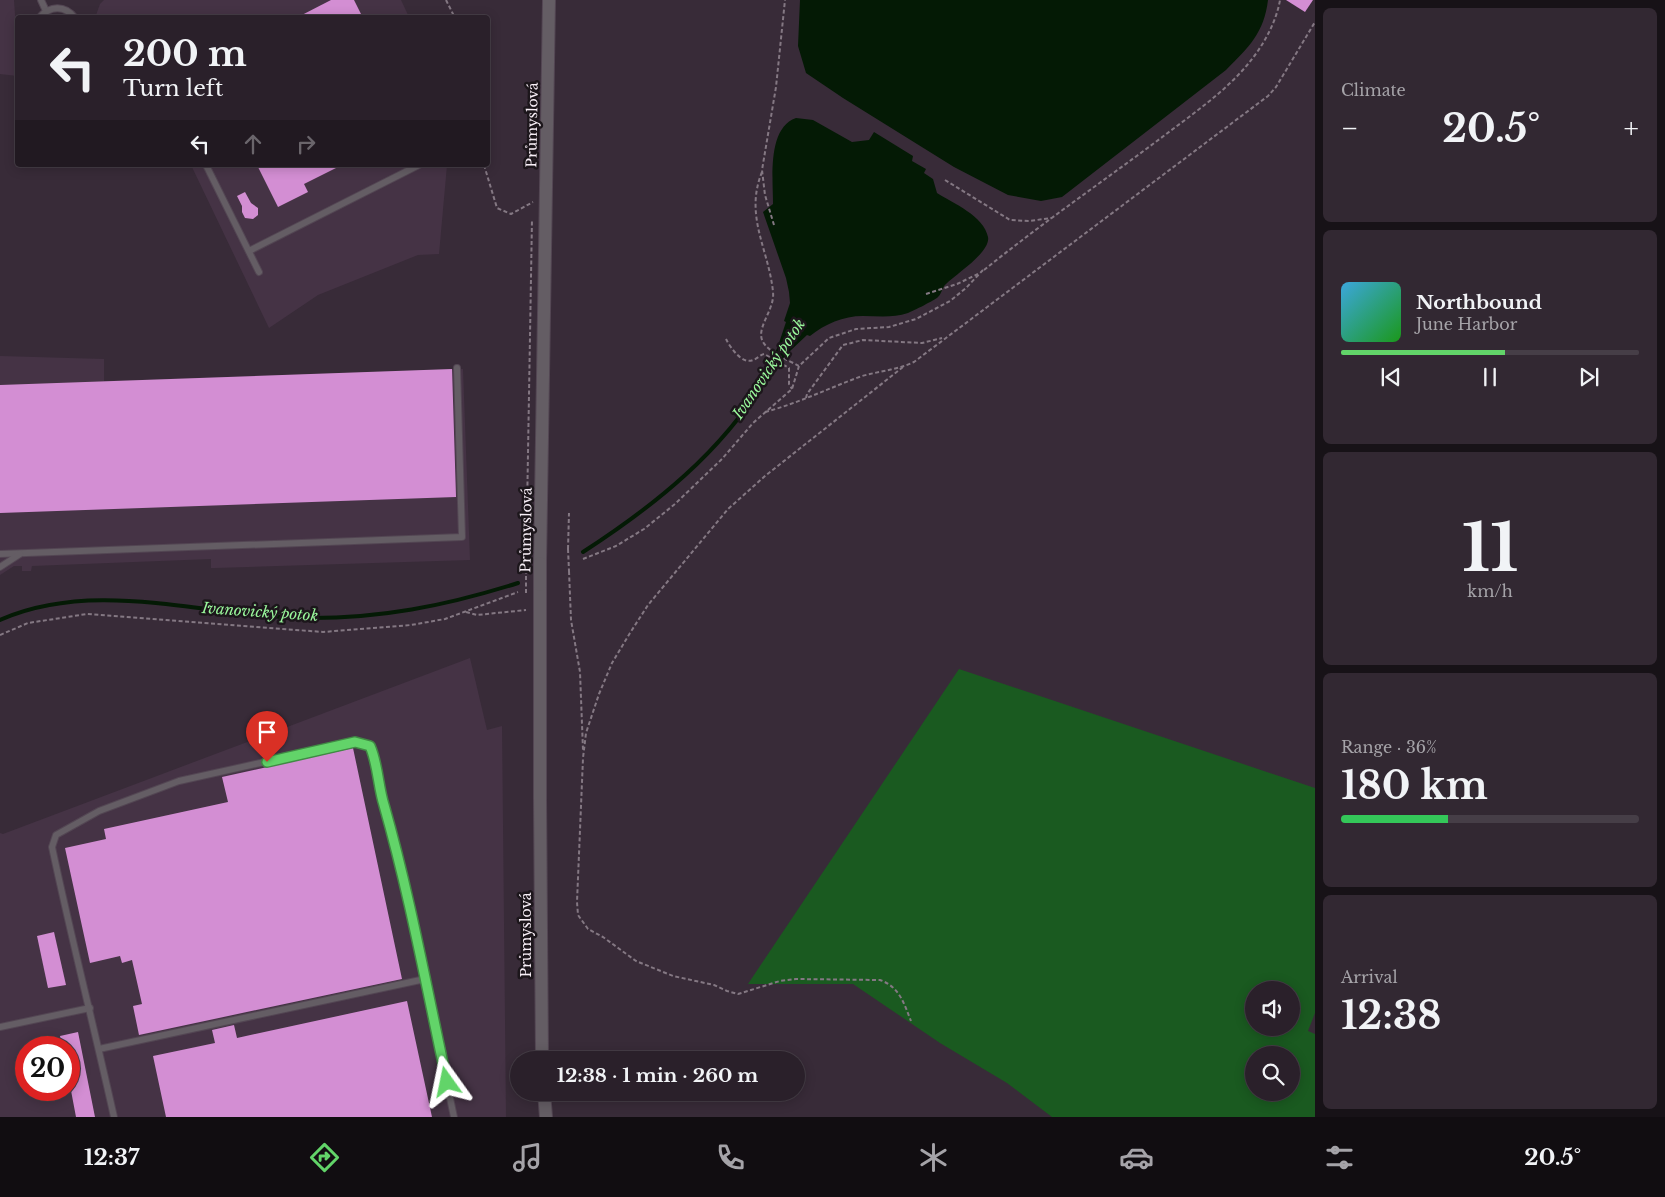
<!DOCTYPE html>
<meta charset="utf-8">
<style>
:root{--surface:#2a202a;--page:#322832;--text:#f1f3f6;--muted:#a5a3a8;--line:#463e47;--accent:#62d469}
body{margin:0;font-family:"Libre Baskerville",serif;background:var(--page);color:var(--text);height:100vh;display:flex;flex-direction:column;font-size:19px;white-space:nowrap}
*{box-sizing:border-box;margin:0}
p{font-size:16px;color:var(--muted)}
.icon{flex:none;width:28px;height:28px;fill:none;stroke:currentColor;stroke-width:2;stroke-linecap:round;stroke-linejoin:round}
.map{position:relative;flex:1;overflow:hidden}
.panel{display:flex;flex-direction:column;gap:8px;padding:8px;background:#171217;width:350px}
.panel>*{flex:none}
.guide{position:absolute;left:15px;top:15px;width:475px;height:152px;border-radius:5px;box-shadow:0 2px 12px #0003,0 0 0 1px var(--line);background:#2a202a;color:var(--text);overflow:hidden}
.controls{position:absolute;left:1245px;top:981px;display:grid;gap:10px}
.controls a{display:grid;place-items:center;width:55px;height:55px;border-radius:50%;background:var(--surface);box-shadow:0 2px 12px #0003,0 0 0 1px var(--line);font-size:25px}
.speed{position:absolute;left:15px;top:1036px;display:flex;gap:10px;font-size:25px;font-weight:700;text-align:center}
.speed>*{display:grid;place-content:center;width:65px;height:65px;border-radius:50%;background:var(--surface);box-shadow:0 2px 12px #0003,0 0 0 1px var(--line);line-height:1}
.speed .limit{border:8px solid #d22;background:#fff;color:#111}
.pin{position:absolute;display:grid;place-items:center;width:42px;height:42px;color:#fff;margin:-51px -21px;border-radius:50% 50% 50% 0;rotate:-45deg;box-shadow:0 0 5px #0007}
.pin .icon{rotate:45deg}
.me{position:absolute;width:55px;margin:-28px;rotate:348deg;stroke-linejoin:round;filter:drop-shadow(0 0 4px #0008)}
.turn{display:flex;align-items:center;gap:18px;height:105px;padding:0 25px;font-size:22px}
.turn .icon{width:65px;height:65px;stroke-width:2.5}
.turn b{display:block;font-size:35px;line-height:42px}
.lanes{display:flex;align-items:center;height:48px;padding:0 25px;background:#0003;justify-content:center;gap:25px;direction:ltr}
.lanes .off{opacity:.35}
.big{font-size:38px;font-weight:700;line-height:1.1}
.panel .widget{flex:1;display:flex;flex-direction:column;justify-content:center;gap:8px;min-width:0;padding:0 18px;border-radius:8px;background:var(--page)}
.panel .dial{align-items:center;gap:0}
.dial b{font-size:65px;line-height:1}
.song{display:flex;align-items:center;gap:15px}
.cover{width:60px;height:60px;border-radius:8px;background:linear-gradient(135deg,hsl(200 70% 55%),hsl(120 70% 35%))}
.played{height:5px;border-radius:2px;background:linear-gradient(90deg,var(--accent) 55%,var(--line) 55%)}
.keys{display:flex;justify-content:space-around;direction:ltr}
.heat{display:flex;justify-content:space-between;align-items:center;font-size:28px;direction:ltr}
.charge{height:8px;border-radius:4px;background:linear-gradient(90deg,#34c759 36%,var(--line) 0)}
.trip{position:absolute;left:510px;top:1051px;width:295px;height:50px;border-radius:25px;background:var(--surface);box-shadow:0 2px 12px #0003,0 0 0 1px var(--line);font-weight:700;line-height:50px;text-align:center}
.tab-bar{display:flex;height:80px;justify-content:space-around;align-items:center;background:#110d11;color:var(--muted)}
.tab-bar .icon{width:35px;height:35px}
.tab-bar .on{color:var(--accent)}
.tab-bar b{font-size:22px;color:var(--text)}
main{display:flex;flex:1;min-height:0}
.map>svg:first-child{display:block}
</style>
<main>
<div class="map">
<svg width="1315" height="1117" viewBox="0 0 1315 1117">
<rect width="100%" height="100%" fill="#382b38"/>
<g fill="#453345" fill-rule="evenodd">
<path d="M0 0H14L17 45V76L0 74Z"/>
<path d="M104 0H401L409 17 95 18 100 4Z"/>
<path d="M191 165H447L439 254 418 255 318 295 269 328Z"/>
<path d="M0 356 104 359V381L463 369 470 560 215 568H211V559L32 566 31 571H22V566H14L0 575Z"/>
<path d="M470 658 487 730 502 726 506 1117H0V833L3 834ZM26 1048H69V1090H26Z"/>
</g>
<path fill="#1a5a20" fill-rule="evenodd" d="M959 669 1315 788V1013L1308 1031 1315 1034V1117H1052L1007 1083 940 1043 853 984H748ZM1254 990H1291V1028H1254ZM1254 1055H1291V1092H1254Z"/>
<g fill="#041a05">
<path d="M800 0H1268C1264 33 1249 47 1226 70L1062 197 1041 201 1008 195 954 167 843 98 806 73 798 46Z"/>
<path d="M796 118 813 120 852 142 869 140 874 132 913 156 912 161 926 169 924 173 933 179 937 193C953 203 984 216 988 237 991 252 956 274 946 284 942 287 942 293 938 297 935 300 913 311 908 313 893 318 878 316 863 316 843 316 825 324 810 336L807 335 789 352 766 382 763 380 778 346 786 322 784 321 790 303 789 292 786 278 763 212 773 204C773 179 767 128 796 118Z"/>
</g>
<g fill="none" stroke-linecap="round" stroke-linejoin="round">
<g stroke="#041a05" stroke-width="4">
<path d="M583 552C654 506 722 452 766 378"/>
<path d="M0 620C95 578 204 616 303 618 379 619 445 606 518 583"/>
</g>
</g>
<g fill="#d38ed3">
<path d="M331 0H354L363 18H296Z"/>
<path d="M1286 0H1313L1305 12Z"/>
<path d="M257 165H342L304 184 308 192 278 207Z"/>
<path d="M245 192 251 203 258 208V215L253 219 245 218 242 212V206L237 196Z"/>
<path d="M452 369 456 497 0 513V385Z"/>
<path d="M353 748 402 979 139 1035 133 1006 142 1004 132 960 122 963 120 956 90 963 65 848 106 839 104 829 228 802 222 777Z"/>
<path d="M54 932 66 985 48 988 37 936Z"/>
<path d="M407 1001 432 1117H166L153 1056 215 1043 212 1030 234 1025 237 1038Z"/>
<path d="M78 1032 95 1117H76L69 1080V1048H62L60 1036Z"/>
</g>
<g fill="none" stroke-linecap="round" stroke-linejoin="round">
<g stroke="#534653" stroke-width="8">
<g id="lane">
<path d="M41 0 46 11"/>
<path d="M39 18C50 5 65 5 75 18"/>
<path d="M206 165 259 272"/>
<path d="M249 251 419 165"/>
<path d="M0 554 462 537 457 368"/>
<path d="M0 567 20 554"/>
<path d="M0 1027 90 1008"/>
<path d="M99 1049 425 979 454 1117"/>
<path d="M114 1117C94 1027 71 937 52 847L56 835 99 811 179 781 355 742 370 746 379 790 398 856 425 979"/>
</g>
</g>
<g stroke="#534653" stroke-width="14">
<g id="street">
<path d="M540 563 549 0"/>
<path d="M540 585V798L542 1060"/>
<path d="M544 1092 546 1117"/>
</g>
</g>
<g stroke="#847883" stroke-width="2" stroke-dasharray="4 2.5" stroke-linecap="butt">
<path d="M446 0 455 18"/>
<path d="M484 165 497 208 511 214 533 202"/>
<path d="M762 172C744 216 769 250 773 292 775 309 757 326 762 340 767 352 788 360 799 366"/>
<path d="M945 180 1010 220 1029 221 1052 218"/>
<path d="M774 225 765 195 762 170 776 87 785 0"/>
<path d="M984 270C1041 224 1102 182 1161 138 1191 115 1224 93 1248 64 1263 46 1276 23 1280 0"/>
<path d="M926 294 957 284 978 274"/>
<path d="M726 339C730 347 742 365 753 360 757 359 760 355 764 354L789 368V384L792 389"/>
<path d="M903 367 765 476 728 509 648 605 630 633 612 663 599 694 586 733 583 758 577 902 578 915 588 929 603 937 636 961 673 976 714 985 727 991 738 994 780 981 796 979 880 980C900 987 904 1004 911 1021"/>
<path d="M806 398 807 394 843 345 863 340 922 343 942 338"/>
<path d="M765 412C799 403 829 388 862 376 880 371 897 370 914 362L1268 96 1276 87 1315 22"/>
<path d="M568 549 569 513"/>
<path d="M583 559 616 546 644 529 675 504 722 459 753 423 792 389 799 366 829 338 856 329 889 327 916 319 950 301 966 288 983 270"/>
<path d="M526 570 532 219"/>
<path d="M569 571 571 620 580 672 583 750"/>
<path d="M466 612 477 615 526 610"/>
<path d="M0 635 28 623 87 614 323 632 411 625 445 619 518 592"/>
</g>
<use href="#lane" stroke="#645d64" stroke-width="6"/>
<use href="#street" stroke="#645d64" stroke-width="12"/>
<g stroke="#534653" stroke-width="14" stroke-linecap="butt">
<path id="street-bridge" d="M540 585V563"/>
</g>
<g stroke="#847883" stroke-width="2" stroke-dasharray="4 2.5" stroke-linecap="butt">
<path d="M568 549 569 571"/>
<path d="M526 593V570"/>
</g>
<use href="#street-bridge" stroke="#645d64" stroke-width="12"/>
</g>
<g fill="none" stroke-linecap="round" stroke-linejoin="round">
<g stroke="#408a44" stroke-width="12">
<path id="route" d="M267 762 355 742 370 746C378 764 378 786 384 805 410 896 427 990 447 1082"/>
</g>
<use href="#route" stroke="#62d469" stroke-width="9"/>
</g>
<g text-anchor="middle" stroke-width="5" stroke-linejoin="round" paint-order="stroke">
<g font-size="14" fill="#f8eff7" stroke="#1c161b">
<text transform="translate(532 125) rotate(-89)" y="5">Průmyslová</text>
<text transform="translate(526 530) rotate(-89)" y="5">Průmyslová</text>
<text transform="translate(526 935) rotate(-90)" y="5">Průmyslová</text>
</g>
<g font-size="15" font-style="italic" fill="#99f79b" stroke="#1c161b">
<text transform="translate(769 369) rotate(-56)" y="5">Ivanovický potok</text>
<text transform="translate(260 612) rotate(4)" y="5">Ivanovický potok</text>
</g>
</g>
</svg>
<div class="controls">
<a><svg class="icon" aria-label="sound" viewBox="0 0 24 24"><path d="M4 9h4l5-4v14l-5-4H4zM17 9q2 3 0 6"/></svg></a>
<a><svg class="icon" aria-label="search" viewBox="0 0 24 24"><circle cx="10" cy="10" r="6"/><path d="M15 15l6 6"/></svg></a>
</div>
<div class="speed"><div class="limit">20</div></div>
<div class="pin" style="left:267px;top:762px;background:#d93025"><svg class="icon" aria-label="arrive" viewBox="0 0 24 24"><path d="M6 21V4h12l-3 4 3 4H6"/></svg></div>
<svg class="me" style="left:447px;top:1082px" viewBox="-20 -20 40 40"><path d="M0-17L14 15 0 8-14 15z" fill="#62d469" stroke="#fff" stroke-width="4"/></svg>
<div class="trip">12:38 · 1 min · 260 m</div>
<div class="guide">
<div class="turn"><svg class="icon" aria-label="left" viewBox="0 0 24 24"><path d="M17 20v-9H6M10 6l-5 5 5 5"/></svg><div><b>200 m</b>Turn left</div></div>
<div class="lanes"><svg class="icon" aria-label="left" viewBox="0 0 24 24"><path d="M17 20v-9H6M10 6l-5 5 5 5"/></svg><svg class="icon off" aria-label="ahead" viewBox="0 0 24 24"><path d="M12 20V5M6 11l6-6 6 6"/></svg><svg class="icon off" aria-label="right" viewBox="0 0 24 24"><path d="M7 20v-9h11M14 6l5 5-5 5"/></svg></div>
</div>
</div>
<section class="panel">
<div class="widget"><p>Climate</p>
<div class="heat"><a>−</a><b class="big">20.5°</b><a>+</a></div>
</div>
<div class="widget">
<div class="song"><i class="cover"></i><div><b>Northbound</b><p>June Harbor</p></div></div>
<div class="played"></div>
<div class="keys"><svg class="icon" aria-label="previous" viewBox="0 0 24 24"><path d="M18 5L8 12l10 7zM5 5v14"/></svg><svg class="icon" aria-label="pause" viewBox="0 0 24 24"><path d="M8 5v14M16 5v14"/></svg><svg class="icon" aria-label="next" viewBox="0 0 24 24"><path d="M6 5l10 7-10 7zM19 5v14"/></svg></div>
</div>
<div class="widget dial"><b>11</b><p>km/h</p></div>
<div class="widget"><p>Range · 36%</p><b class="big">180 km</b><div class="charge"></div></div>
<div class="widget"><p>Arrival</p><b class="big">12:38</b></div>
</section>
</main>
<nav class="tab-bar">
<b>12:37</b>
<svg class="icon on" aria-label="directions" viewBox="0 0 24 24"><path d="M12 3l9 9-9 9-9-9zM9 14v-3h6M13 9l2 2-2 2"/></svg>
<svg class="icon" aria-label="music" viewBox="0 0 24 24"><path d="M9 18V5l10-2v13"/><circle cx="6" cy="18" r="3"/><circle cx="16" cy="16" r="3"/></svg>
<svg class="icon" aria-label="phone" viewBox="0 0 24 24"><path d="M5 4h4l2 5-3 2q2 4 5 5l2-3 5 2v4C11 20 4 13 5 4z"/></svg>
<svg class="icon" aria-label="climate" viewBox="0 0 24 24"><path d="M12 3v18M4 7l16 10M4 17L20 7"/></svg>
<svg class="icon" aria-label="car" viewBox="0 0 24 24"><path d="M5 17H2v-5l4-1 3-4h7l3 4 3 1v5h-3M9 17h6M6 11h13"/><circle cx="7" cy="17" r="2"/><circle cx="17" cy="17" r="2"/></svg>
<svg class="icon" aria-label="filters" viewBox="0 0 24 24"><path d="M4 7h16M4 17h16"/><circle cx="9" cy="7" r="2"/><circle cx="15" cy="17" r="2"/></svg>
<b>20.5°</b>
</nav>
